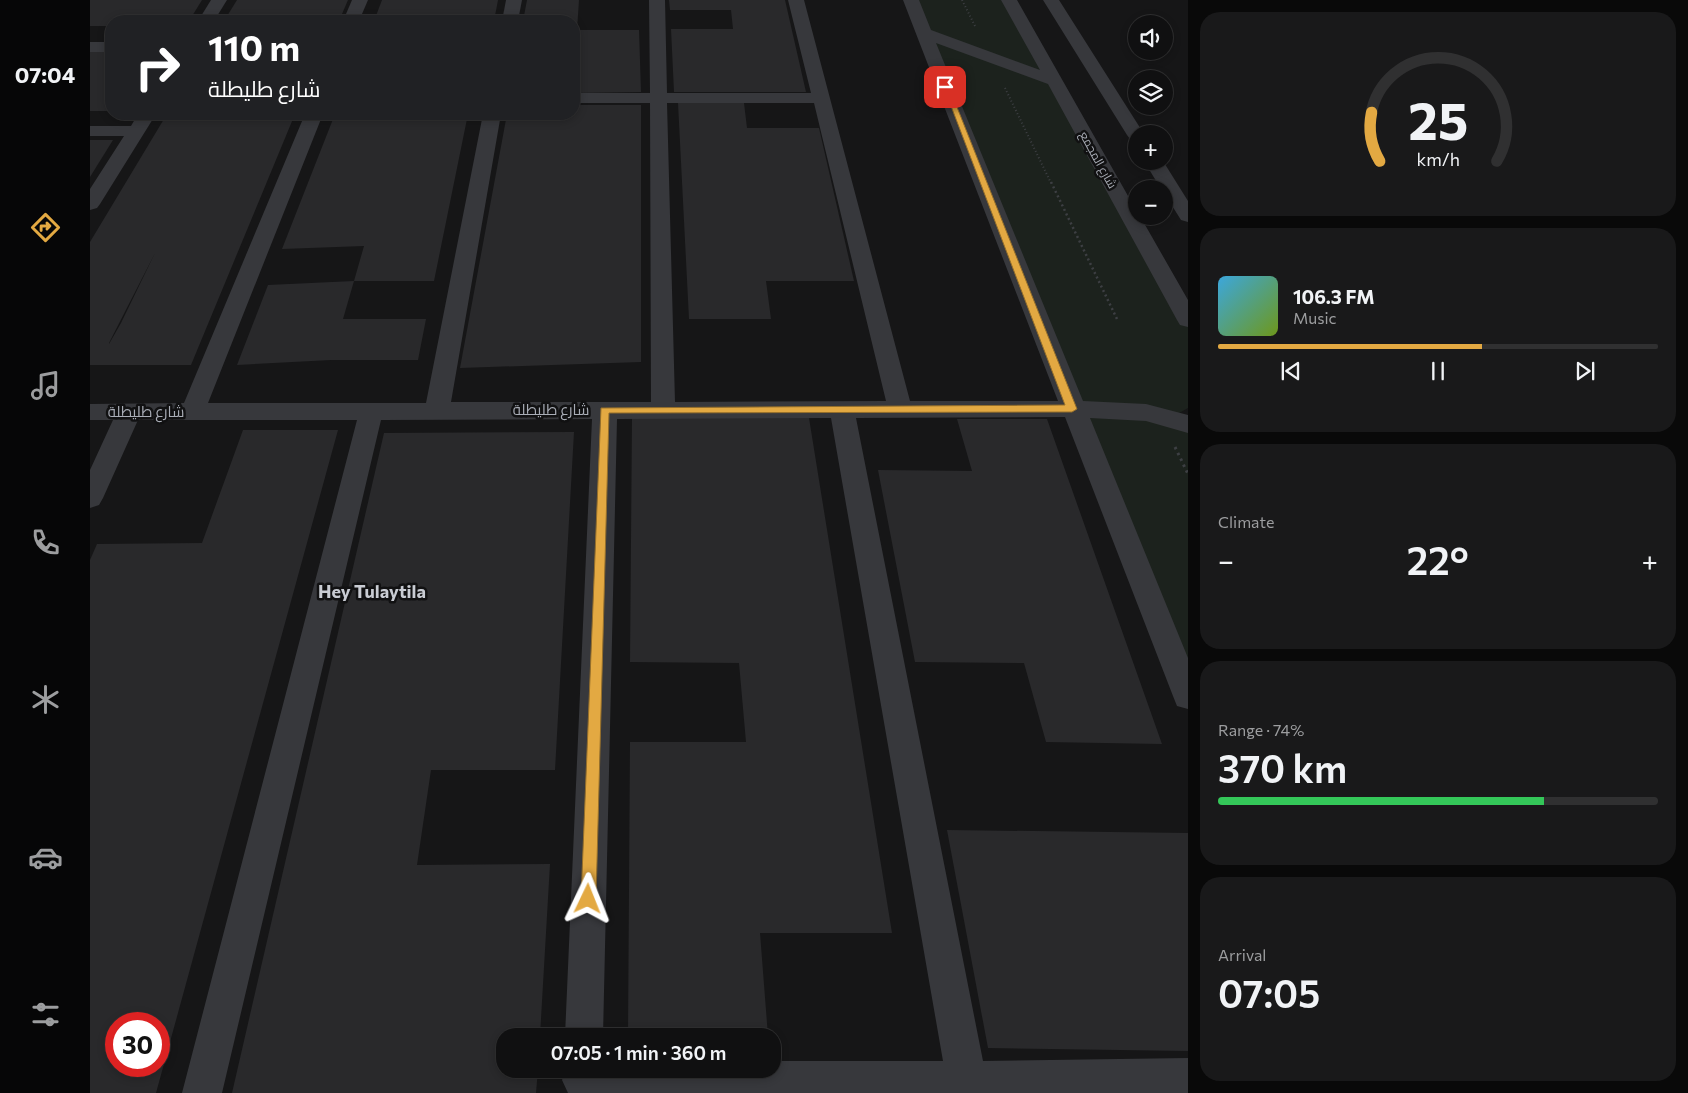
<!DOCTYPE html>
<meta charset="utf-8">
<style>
:root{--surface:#101011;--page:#19191a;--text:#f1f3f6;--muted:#9c9d9f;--line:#303031;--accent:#e3a942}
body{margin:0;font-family:Commissioner,Cairo,sans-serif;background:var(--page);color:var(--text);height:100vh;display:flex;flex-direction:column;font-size:19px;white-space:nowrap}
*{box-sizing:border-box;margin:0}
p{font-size:16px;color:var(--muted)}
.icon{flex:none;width:28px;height:28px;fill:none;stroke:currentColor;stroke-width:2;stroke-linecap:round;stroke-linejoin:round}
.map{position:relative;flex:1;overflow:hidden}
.details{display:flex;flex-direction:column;gap:12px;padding:12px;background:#090909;width:500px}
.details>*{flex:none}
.banner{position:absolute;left:15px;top:15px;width:475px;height:105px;border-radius:20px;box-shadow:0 2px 8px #0003,0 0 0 1px var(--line);background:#202124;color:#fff;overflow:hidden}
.fabs{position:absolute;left:1038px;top:15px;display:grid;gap:10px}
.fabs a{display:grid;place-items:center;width:45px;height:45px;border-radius:50%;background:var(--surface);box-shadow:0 2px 8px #0003,0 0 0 1px var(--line);font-size:25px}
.speed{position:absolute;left:15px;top:1012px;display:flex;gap:10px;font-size:25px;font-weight:700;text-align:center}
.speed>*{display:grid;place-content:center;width:65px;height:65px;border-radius:50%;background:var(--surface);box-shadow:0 2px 8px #0003,0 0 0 1px var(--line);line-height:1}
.speed .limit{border:8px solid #d22;background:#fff;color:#111}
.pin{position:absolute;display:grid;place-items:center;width:42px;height:42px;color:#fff;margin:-21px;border-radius:10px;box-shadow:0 2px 8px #0006}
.me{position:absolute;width:55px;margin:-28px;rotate:2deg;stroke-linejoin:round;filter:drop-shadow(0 0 4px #0008)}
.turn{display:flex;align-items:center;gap:18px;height:105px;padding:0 20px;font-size:22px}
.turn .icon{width:65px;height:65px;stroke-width:2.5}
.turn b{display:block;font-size:35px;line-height:42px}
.big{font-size:38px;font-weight:600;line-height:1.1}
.details .widget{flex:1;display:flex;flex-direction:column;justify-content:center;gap:8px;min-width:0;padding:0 18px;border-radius:20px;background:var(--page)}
.details .dial{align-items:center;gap:0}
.dial svg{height:130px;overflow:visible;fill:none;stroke:var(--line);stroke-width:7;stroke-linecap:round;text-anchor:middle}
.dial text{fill:var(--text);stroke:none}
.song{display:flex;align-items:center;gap:15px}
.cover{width:60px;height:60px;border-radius:8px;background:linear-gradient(135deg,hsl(200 70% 55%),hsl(80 70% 35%))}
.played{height:5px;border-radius:2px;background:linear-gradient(90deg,var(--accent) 60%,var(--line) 60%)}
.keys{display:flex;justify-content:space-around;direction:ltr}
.heat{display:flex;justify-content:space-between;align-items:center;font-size:28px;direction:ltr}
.charge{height:8px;border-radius:4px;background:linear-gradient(90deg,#34c759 74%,var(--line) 0)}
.trip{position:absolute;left:406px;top:1028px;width:285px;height:50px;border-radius:20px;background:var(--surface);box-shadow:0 2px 8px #0003,0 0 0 1px var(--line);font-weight:600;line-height:50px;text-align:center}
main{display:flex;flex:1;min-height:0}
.tab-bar{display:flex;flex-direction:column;width:90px;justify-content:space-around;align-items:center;background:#060607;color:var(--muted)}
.tab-bar .icon{width:35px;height:35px}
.tab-bar .active{color:var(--accent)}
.tab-bar b{font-size:22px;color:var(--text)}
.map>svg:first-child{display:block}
</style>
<main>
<nav class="tab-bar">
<b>07:04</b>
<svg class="icon active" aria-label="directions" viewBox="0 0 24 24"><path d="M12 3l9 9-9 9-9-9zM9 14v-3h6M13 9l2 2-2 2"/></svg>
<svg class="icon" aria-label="music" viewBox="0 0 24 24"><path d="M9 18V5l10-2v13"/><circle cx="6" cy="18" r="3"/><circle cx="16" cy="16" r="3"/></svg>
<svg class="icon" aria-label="phone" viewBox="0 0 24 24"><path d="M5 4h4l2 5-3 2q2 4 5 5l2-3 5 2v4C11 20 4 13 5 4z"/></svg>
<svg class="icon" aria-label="climate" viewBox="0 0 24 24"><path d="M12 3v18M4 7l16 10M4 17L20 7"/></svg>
<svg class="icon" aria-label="car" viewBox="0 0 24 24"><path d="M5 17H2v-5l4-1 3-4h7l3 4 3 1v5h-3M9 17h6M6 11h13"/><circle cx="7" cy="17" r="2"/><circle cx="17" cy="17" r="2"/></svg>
<svg class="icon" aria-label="filters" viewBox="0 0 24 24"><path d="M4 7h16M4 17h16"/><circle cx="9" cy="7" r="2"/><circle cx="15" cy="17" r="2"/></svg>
</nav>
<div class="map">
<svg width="1098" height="1093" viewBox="0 0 1098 1093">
<rect width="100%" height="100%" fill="#161617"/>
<g fill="#1c221d">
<path d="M820 0H918L1098 320V408L1082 417 982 409Z"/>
<path d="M989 411 1082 420 1098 428V688Z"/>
</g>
<g fill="#29292b" fill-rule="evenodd">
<path d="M0 0H112L99 21H21V26H0Z"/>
<path d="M147 0H258L249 21H134Z"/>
<path d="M292 0H408L404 21H284Z"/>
<path d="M437 0H489L487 30H549L551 92 484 93V21H433Z"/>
<path d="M579 0H695L716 92H584L581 29H643L641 10H580Z"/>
<rect x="0" y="51" width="21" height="60"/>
<path d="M588 103H654L657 128H729L764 281H676L681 319H599Z"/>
<path d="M484 105H551V362L370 368 417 114H484Z"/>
<path d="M77 114H205L101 365H0V242ZM65 253 31 323 19 344V343Z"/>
<path d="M245 114H378L344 281H264L274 246 192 249Z"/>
<path d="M0 140H23L0 177Z"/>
<path d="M264 281 253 319H336L328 360H241L147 365 178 285Z"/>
<path d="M542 418H719L802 933H670L678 1036H538L540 742H656L649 663 540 662Z"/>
<path d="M867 419H957L1072 744 956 742 934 663 825 662 788 470 882 471Z"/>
<path d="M153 430H248L66 1093H0V560L7 544 112 543ZM26 1024H69V1066H26Z"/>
<path d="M484 432 465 770H341L327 865 460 864 450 1036H415V1069H448L446 1093H142L294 433Z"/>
<path d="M857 830 1098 833V1051L898 1048Z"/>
</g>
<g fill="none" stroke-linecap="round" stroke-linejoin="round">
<g stroke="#3d3f43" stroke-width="2" stroke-dasharray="1 2.5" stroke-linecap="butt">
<path d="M872 0 885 26"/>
<path d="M915 88 961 183"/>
</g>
<path stroke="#3d3f43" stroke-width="2.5" stroke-dasharray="2 3" stroke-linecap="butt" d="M961 182 1027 319"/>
<path stroke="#3d3f43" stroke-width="3" stroke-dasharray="2.5 4" stroke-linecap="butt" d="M1085 447 1098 474"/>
<g fill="#37383c" fill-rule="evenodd">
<path d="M121 0H137L124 21H108Z"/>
<path d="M262 0H278L269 21H253Z"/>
<path d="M416 0H432L428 21H412Z"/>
<path d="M559 0H575L577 93H721L698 0H714L820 401H968L813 0H829L841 30 950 70 911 0H927L1046 210V216H1050L1098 300V327L1090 325 1087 320 958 84 846 43 993 401 1056 404 1098 415V433L1056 421 1000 418 1098 658V709L1087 706 1083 696 975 417 766 418 893 1061 1098 1058V1093H478L472 1080 477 1069H682V1061H853L741 418 527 419 513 1036H475L502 419 291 420 132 1093H92L267 420H48L13 498 9 505 0 508V470L23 420H0V404L94 403 215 114H233L118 403H336L393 114H411L361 402H561L560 103H484V93H560ZM577 103H724L796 401 585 402Z"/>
<path d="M953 0H969L1054 134H1046V140L1040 139 1037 135Z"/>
<rect x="0" y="42" width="21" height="10"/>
<path d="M48 114H66L10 204 7 208 0 210V189L34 136H0V126H41Z"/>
<path d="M1054 161H1073L1098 201V222L1091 220 1074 193V189H1071Z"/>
</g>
</g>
<path fill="#e3a942" stroke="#946e2b" d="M853 85 859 87 987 409 982 412 519 413 506 899 504 904 498 907 493 904 491 899 511 408 975 405Z"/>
<g text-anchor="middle" stroke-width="5" stroke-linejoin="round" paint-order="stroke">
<g font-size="12" fill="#a9adb6" stroke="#111112">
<text transform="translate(1008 160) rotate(61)" y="4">شارع المجمع</text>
</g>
<g font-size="15" fill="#a9adb6" stroke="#111112">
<text x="461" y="415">شارع طليطلة</text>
<text x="56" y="417">شارع طليطلة</text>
</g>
<g font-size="18" font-weight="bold" fill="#c9ccd3" stroke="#111112">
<text x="282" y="598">Hey Tulaytila</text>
</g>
</g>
</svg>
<div class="fabs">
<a><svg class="icon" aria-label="sound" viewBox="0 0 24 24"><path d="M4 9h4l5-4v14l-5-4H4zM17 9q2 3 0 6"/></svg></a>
<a><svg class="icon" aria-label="layers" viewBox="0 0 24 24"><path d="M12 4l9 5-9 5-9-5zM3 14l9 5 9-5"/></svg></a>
<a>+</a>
<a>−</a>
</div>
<div class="speed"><div class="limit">30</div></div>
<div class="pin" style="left:855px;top:87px;background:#d93025"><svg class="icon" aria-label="arrive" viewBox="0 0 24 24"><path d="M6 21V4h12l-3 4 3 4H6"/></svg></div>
<svg class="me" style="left:498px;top:899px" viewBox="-20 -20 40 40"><path d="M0-17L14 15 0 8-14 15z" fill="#e3a942" stroke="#fff" stroke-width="4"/></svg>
<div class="trip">07:05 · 1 min · 360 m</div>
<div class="banner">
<div class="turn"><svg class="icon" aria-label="right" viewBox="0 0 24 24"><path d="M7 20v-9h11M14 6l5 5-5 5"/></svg><div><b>110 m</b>شارع طليطلة</div></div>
</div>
</div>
<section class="details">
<div class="widget dial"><svg viewBox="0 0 100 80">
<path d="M14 69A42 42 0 1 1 86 69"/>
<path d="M14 69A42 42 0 0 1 9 39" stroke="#e3a942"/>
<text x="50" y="56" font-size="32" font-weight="700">25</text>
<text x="50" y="72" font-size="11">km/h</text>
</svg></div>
<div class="widget">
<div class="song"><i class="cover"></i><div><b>106.3 FM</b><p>Music</p></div></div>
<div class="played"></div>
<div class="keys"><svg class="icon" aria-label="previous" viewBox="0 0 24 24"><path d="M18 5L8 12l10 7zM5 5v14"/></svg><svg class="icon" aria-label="pause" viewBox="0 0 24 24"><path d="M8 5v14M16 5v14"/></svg><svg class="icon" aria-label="next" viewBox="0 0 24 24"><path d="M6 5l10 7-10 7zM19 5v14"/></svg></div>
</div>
<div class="widget"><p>Climate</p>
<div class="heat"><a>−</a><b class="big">22°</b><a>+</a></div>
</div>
<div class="widget"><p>Range · 74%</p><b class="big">370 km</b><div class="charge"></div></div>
<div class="widget"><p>Arrival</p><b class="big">07:05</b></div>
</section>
</main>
